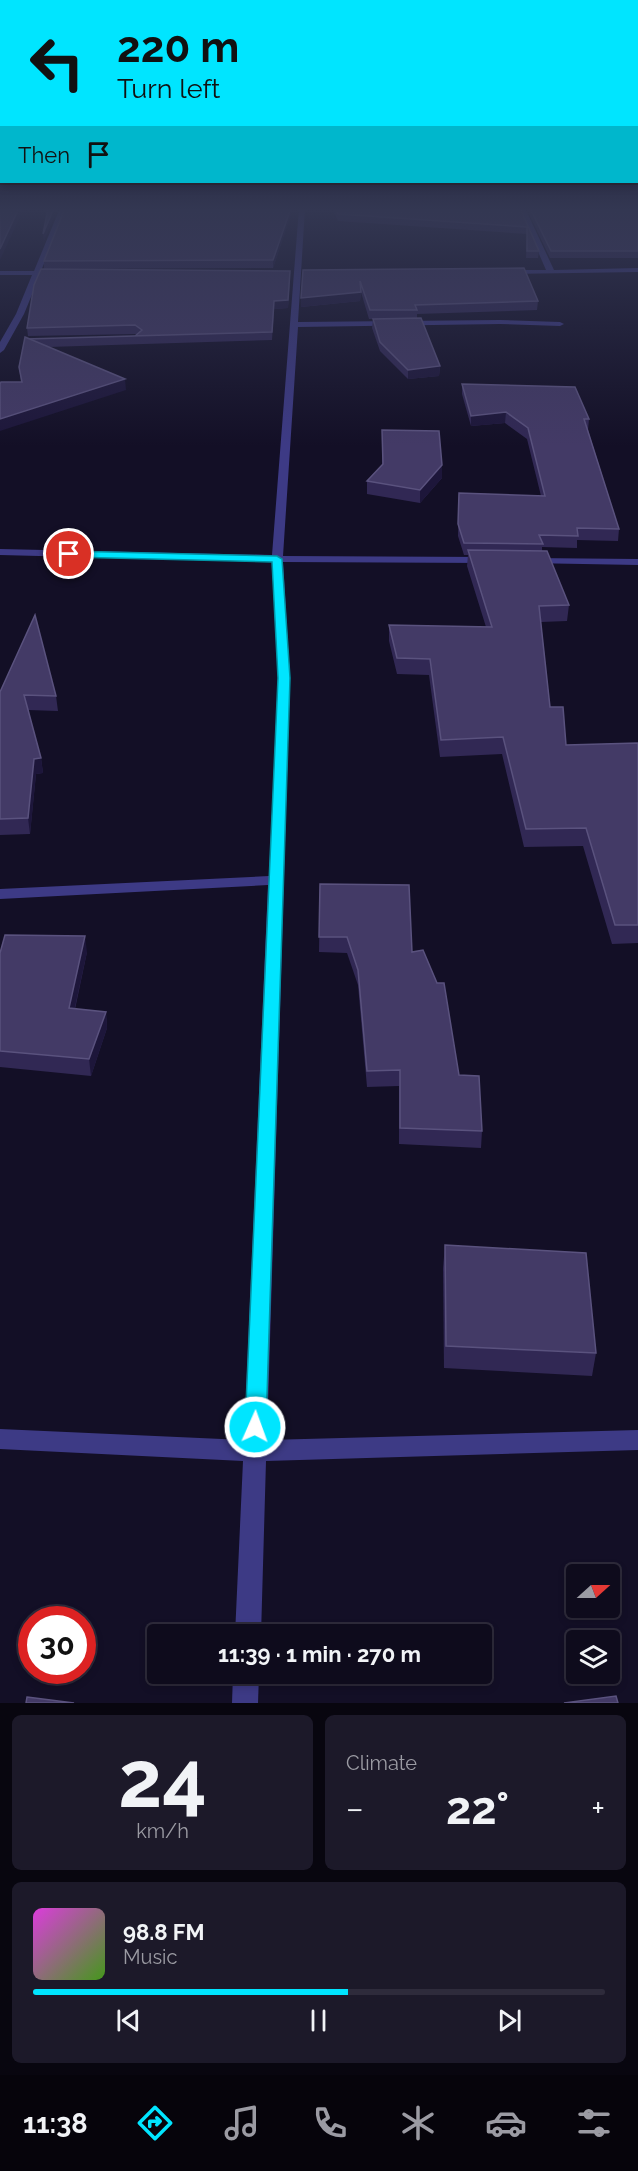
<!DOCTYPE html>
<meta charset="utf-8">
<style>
:root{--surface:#0e0b1c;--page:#1c1929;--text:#f1f3f6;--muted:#9b9ba3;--line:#2e2b3b;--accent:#00e5ff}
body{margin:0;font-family:Raleway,sans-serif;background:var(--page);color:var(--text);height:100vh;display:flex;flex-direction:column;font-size:22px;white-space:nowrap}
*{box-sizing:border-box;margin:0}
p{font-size:20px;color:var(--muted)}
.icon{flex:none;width:33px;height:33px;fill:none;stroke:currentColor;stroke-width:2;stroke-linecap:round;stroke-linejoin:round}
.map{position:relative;height:1703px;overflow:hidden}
.side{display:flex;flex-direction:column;gap:12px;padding:12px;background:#08060f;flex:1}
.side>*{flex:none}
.guide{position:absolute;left:0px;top:0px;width:639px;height:183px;box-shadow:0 3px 9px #0003,0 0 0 2px var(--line);background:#00e5ff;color:#111;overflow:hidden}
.needle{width:39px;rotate:69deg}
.fabs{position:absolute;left:566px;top:1564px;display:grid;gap:12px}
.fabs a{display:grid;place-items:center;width:54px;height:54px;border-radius:6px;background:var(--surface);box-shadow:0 3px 9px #0003,0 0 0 2px var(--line);font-size:30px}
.speed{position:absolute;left:18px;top:1606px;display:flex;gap:12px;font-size:30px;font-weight:700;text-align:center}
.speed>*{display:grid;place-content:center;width:78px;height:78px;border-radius:50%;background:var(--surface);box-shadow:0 3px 9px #0003,0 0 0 2px var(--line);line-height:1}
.speed .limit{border:9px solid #d22;background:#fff;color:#111}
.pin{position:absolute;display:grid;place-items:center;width:51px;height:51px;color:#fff;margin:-26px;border:3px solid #fff;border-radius:50%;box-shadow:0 2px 6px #0007}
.me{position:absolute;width:66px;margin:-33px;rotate:2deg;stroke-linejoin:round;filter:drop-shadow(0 0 4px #0008)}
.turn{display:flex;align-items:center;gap:21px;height:126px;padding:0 18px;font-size:27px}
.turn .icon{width:78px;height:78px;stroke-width:2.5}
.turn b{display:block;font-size:42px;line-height:51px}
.then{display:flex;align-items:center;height:57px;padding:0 18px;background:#0003;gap:12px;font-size:22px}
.big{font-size:45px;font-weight:700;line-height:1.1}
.side .tile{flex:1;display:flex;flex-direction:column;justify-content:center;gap:9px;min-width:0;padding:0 21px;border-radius:9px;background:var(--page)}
.side .dial{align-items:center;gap:0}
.dial b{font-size:78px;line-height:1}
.song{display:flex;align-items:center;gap:18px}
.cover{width:72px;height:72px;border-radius:9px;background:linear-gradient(135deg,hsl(300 70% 55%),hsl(100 70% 35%))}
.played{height:6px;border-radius:3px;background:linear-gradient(90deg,var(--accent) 55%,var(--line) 55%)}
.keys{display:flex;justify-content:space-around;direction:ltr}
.heat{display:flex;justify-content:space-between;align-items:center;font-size:33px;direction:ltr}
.side .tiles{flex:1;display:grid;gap:12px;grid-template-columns:1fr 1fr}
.tile:last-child{grid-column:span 2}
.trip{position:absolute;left:147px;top:1624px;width:345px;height:60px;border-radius:6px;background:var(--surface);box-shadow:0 3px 9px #0003,0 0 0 2px var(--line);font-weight:700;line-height:60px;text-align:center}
.tabs{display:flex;height:96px;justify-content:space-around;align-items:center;background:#06040b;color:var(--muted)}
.tabs .icon{width:42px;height:42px}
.tabs .selected{color:var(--accent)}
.tabs b{font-size:27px;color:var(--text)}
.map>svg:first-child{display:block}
</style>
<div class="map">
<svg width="638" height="1703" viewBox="0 0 638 1703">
<rect width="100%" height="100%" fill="#130f26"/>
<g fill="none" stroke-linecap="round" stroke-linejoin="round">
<g fill="#3d3a85" fill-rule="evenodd">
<path d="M60 208H66L41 271H60L64 273 60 275H40L24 314 4 350 0 353V342L16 314 32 275H0V271H34Z"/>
<path d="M299 208H305L298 322 500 320 560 322 564 324 560 326 500 324 298 327 283 556 486 557 492 560 486 563 283 562 290 678 267 1440 638 1430V1450L266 1461 261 1635H235L243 1461 0 1449V1429L244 1440 268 885 0 899V889L269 876 278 678 272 562 0 555V549L272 555Z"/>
<path d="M519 208H525L554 270 638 268V272L504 274 507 270H546Z"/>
<path d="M531 558 638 559V565L527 563 525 561Z"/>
<path d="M233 1674H259L258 1703H232Z"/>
</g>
</g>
<g fill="#312854">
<path d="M293 208 273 268 44 269V261Z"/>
<path d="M332 208H520L539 251 538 258H526L527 234 338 221Z"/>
<path d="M526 208H638V258H550Z"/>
<path d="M303 270 538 301 537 310 417 314V318L440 366 439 376 408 379 380 351 372 328 373 319H398H369L361 292 360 301 301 307Z"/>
<path d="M290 279 288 308 274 309 272 340 48 347 126 390 21 382 19 367 28 339 135 336 137 334 28 336 27 328Z"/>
<path d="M462 384 589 419 588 430 619 529 618 541 577 540V548L542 547V551L569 605 567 621 541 622 550 707 566 745 638 743V943L612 944 583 846 524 847 502 754 440 757 429 675 397 674 389 641V625L486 627 467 566 468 555H464L458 536 459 493 541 496 527 439 505 423 471 426 462 394Z"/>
<path d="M382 430 442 465V478L420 503 367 494V481L382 465Z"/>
<path d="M0 692 56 696 58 711 28 710 41 758 43 773 36 774 30 834 0 835Z"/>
<path d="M320 884 412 952 459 1075 482 1131 481 1148 399 1144V1086L367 1087 358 985 347 953 319 952Z"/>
<path d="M87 952 75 1009 106 1012 107 1028 91 1076 0 1067V953Z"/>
<path d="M445 1245 596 1353 592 1376 444 1368 443 1268Z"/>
</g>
<g fill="#1d163a">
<path d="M19 208H24L0 260V249Z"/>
<path d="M54 208H58L44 241 43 234Z"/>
<path d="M291 208H293L273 268V260Z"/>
<path d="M290 271 288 308 274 309 272 340 274 301Z"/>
<path d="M361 292 360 301 301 307V298Z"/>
<path d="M440 366 439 376 408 379V370Z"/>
<path d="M125 379 126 390 0 431V419Z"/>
<path d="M506 412 505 423 471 426V416Z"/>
<path d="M442 465V478L420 503V490Z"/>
<path d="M41 758 43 773 36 774 30 834 28 818 34 759Z"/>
<path d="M85 936 87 952 71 1025 69 1008Z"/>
<path d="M106 1012 107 1028 91 1076 89 1059Z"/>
</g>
<g fill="#433a66" stroke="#5a527e" stroke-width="1.5">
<path d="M0 208H19L0 249Z"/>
<path d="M48 208H54L43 234Z"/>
<path d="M65 208H291L273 260 44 261Z"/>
<path d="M335 208H520L539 251H527V227L338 214Z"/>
<path d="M530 208H638V251H551Z"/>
<path d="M524 268 538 301 415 305 417 310H370L360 281 361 292 301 298 303 270Z"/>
<path d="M41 269 290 271 288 300 274 301 272 332 25 339 135 336 142 330 135 325 27 328 34 285Z"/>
<path d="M421 318 440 366 408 370 380 342 373 319Z"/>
<path d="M25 337 125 379 0 419V384L1 382H22L19 367Z"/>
<path d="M462 384 575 387 589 419H584L619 529 577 528 578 536 539 535 543 544 464 543 458 524 459 493 545 496 528 428 506 412 471 416Z"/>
<path d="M382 430 439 431 442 465 420 490 367 481 383 464Z"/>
<path d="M468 550 547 551 569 605 539 606 550 707H563L566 745 638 743V925H615L586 828 526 829 503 737 441 740 430 659 397 658 389 625 492 627Z"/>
<path d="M35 615 56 696 24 695 41 758 34 759 28 818 0 819V692Z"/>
<path d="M320 884 409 885 412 952 423 950 437 983H444L459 1075 479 1076 482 1131 400 1128V1070L367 1071 358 970 347 937H319Z"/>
<path d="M5 935 85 936 69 1008 106 1012 89 1059 0 1051V953Z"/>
<path d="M445 1245 586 1253 596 1353 446 1346Z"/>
<path d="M616 1696 618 1703H564Z"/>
<path d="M27 1697 74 1703H26Z"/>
</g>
<linearGradient id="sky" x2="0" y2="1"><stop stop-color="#0a0815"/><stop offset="0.47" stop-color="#333752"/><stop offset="1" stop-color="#333752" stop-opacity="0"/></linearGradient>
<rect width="638" height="446" fill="url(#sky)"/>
<path fill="#00e5ff" stroke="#0095a6" stroke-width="1.5" d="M66 551 277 556 282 559 290 678 266 1427 263 1434 255 1436 248 1434 245 1427 278 678 272 562 69 557 64 554Z"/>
</svg>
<div class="fabs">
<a><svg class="needle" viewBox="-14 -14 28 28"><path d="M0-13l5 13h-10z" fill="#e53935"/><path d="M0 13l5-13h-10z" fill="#9b9ba3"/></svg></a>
<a><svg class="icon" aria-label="layers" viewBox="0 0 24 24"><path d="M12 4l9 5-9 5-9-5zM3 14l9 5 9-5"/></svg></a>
</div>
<div class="speed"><div class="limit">30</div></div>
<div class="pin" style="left:69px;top:554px;background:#d93025"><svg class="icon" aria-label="arrive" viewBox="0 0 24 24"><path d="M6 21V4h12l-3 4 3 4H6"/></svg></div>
<svg class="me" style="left:255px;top:1427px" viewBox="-20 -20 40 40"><circle r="17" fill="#00e5ff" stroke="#fff" stroke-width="3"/><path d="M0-11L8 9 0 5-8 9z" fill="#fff"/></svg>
<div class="trip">11:39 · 1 min · 270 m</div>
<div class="guide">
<div class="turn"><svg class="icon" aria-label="left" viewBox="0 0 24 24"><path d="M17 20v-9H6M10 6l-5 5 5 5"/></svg><div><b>220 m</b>Turn left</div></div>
<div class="then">Then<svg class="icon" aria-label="arrive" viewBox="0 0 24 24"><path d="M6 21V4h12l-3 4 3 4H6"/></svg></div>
</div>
</div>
<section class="side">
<div class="tiles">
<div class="tile dial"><b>24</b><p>km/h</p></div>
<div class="tile"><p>Climate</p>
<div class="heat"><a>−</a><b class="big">22°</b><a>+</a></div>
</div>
<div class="tile">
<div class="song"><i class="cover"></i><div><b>98.8 FM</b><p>Music</p></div></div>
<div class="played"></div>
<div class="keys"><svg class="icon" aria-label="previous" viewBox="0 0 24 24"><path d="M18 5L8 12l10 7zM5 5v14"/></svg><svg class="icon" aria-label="pause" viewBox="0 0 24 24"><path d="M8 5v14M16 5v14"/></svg><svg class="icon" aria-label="next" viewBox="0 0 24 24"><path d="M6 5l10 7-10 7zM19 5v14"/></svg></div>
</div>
</div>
</section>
<nav class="tabs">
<b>11:38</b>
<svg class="icon selected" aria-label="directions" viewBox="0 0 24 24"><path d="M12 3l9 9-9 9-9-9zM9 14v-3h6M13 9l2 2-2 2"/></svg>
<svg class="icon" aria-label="music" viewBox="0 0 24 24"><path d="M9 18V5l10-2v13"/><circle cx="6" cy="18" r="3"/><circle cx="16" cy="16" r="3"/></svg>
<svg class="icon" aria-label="phone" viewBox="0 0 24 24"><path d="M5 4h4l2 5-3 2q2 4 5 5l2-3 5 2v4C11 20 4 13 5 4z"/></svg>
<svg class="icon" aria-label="climate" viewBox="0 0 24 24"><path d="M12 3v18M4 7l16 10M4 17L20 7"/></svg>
<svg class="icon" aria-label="car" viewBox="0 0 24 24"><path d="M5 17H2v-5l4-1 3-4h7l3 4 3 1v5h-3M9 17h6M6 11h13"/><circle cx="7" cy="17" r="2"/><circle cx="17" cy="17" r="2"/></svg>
<svg class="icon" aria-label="filters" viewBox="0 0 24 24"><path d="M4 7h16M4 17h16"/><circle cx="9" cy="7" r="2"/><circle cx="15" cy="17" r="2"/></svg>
</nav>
